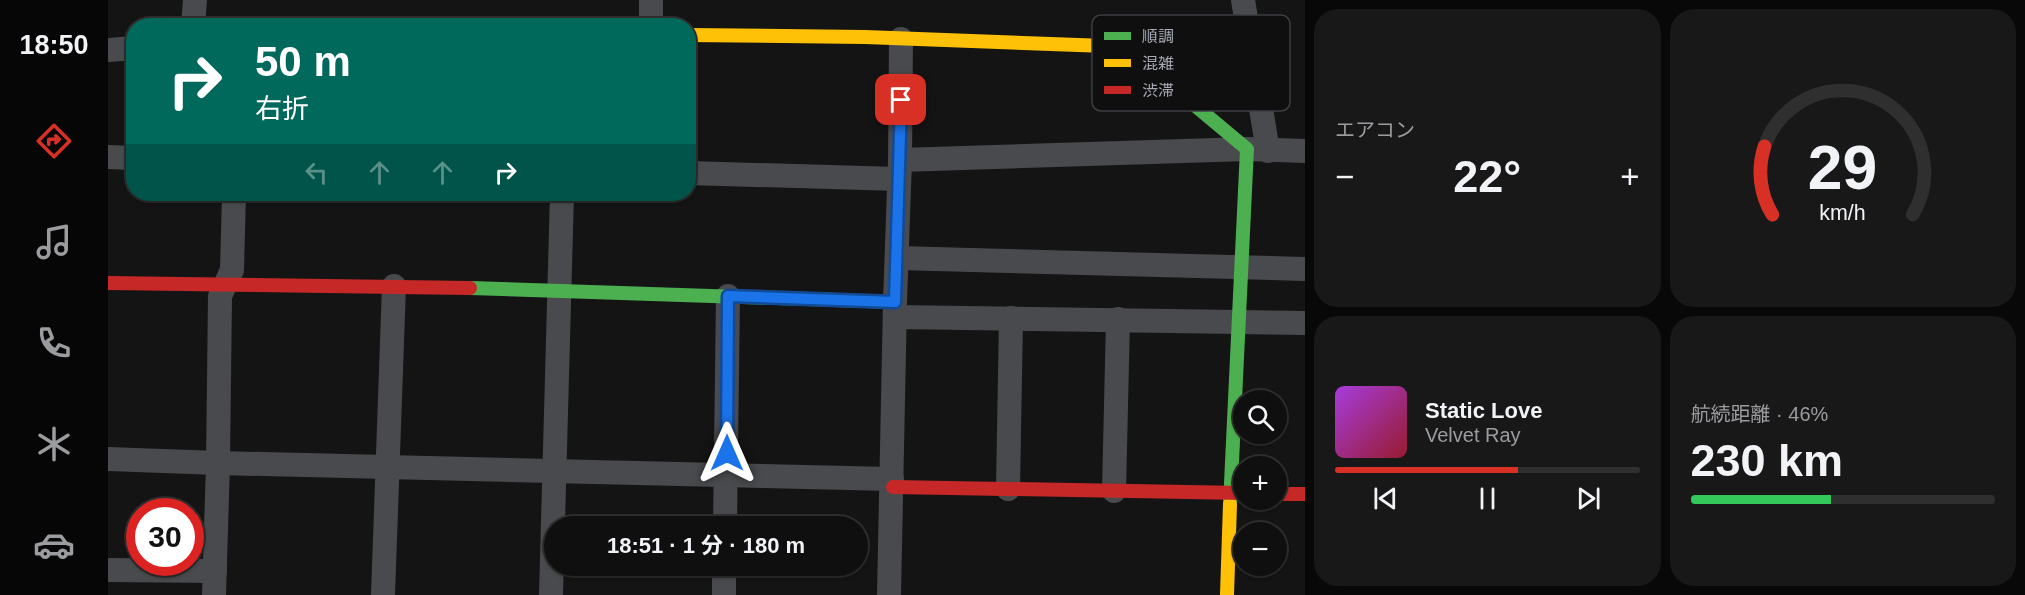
<!DOCTYPE html>
<html lang="ja">
<meta charset="utf-8">
<style>
:root{--surface:#0f0f10;--page:#181819;--text:#f1f3f6;--muted:#9b9c9f;--line:#2f2f30;--accent:#d93025}
body{margin:0;font-family:Helvetica,"Noto Sans JP",sans-serif;background:var(--page);color:var(--text);height:100vh;display:flex;flex-direction:column;font-size:22px;white-space:nowrap}
*{box-sizing:border-box;margin:0}
p{font-size:20px;color:var(--muted)}
.icon{flex:none;width:33px;height:33px;fill:none;stroke:currentColor;stroke-width:2;stroke-linecap:round;stroke-linejoin:round}
.map{position:relative;flex:1;overflow:hidden}
.details{display:flex;flex-direction:column;gap:9px;padding:9px;background:#080809;width:720px}
.details>*{flex:none}
.guide{position:absolute;left:18px;top:18px;width:570px;height:183px;border-radius:24px;box-shadow:0 2px 4px #0004,0 0 0 2px var(--line);background:#00695c;color:#fff;overflow:hidden}
.buttons{position:absolute;left:1125px;top:390px;display:grid;gap:12px}
.buttons a{display:grid;place-items:center;width:54px;height:54px;border-radius:50%;background:var(--surface);box-shadow:0 2px 4px #0004,0 0 0 2px var(--line);font-size:30px}
.speed{position:absolute;left:18px;top:498px;display:flex;gap:12px;font-size:30px;font-weight:700;text-align:center}
.speed>*{display:grid;place-content:center;width:78px;height:78px;border-radius:50%;background:var(--surface);box-shadow:0 2px 4px #0004,0 0 0 2px var(--line);line-height:1}
.speed .limit{border:9px solid #d22;background:#fff;color:#111}
.pin{position:absolute;display:grid;place-items:center;width:51px;height:51px;color:#fff;margin:-26px;border-radius:12px;box-shadow:0 3px 9px #0006}
.me{position:absolute;width:66px;margin:-33px;rotate:0deg;stroke-linejoin:round;filter:drop-shadow(0 0 4px #0008)}
.turn{display:flex;align-items:center;gap:21px;height:126px;padding:0 30px;font-size:27px}
.turn .icon{width:78px;height:78px;stroke-width:2.5}
.turn b{display:block;font-size:42px;line-height:51px}
.lanes{display:flex;align-items:center;height:57px;padding:0 30px;background:#0003;justify-content:center;gap:30px;direction:ltr}
.lanes .off{opacity:.35}
.big{font-size:45px;font-weight:700;line-height:1.1}
.details .tile{flex:1;display:flex;flex-direction:column;justify-content:center;gap:9px;min-width:0;padding:0 21px;border-radius:24px;background:var(--page)}
.details .dial{align-items:center;gap:0}
.dial svg{height:156px;overflow:visible;fill:none;stroke:var(--line);stroke-width:7;stroke-linecap:round;text-anchor:middle}
.dial text{fill:var(--text);stroke:none}
.song{display:flex;align-items:center;gap:18px}
.cover{width:72px;height:72px;border-radius:9px;background:linear-gradient(135deg,hsl(280 70% 55%),hsl(350 70% 35%))}
.played{height:6px;border-radius:3px;background:linear-gradient(90deg,var(--accent) 60%,var(--line) 60%)}
.keys{display:flex;justify-content:space-around;direction:ltr}
.heat{display:flex;justify-content:space-between;align-items:center;font-size:33px;direction:ltr}
.charge{height:9px;border-radius:4px;background:linear-gradient(90deg,#34c759 46%,var(--line) 0)}
.details .tiles{flex:1;display:grid;gap:9px;grid-template-columns:repeat(2,1fr)}
.trip{position:absolute;left:436px;top:516px;width:324px;height:60px;border-radius:30px;background:var(--surface);box-shadow:0 2px 4px #0004,0 0 0 2px var(--line);font-weight:700;line-height:60px;text-align:center}
main{display:flex;flex:1;min-height:0}
.menu{display:flex;flex-direction:column;width:108px;justify-content:space-around;align-items:center;background:#060606;color:var(--muted)}
.menu .icon{width:42px;height:42px}
.menu .selected{color:var(--accent)}
.menu b{font-size:27px;color:var(--text)}
.map>svg:first-child{display:block}
</style>
<main>
<nav class="menu">
<b>18:50</b>
<svg class="icon selected" aria-label="directions" viewBox="0 0 24 24"><path d="M12 3l9 9-9 9-9-9zM9 14v-3h6M13 9l2 2-2 2"/></svg>
<svg class="icon" aria-label="music" viewBox="0 0 24 24"><path d="M9 18V5l10-2v13"/><circle cx="6" cy="18" r="3"/><circle cx="16" cy="16" r="3"/></svg>
<svg class="icon" aria-label="phone" viewBox="0 0 24 24"><path d="M5 4h4l2 5-3 2q2 4 5 5l2-3 5 2v4C11 20 4 13 5 4z"/></svg>
<svg class="icon" aria-label="climate" viewBox="0 0 24 24"><path d="M12 3v18M4 7l16 10M4 17L20 7"/></svg>
<svg class="icon" aria-label="car" viewBox="0 0 24 24"><path d="M5 17H2v-5l4-1 3-4h7l3 4 3 1v5h-3M9 17h6M6 11h13"/><circle cx="7" cy="17" r="2"/><circle cx="17" cy="17" r="2"/></svg>
</nav>
<div class="map">
<svg width="1197" height="595" viewBox="0 0 1197 595">
<rect width="100%" height="100%" fill="#141415"/>
<g fill="none" stroke-linecap="round" stroke-linejoin="round">
<g stroke="#494a4d" stroke-width="24">
<path d="M1135 0 1160 151"/>
<path d="M85 26 87 0"/>
<path d="M543 26V0"/>
<path d="M0 50 26 48"/>
<path d="M0 157 26 158"/>
<path d="M792 160 1139 149 1197 151"/>
<path d="M580 173 791 179"/>
<path d="M789 258 1197 269"/>
<path d="M787 317 1197 323"/>
<path d="M0 459 110 463 784 479"/>
<path d="M900 489 903 318"/>
<path d="M1006 491 1010 319"/>
<path d="M617 526 620 296"/>
<path d="M0 570 107 571"/>
<path d="M106 595 110 463 112 296 124 270 126 194"/>
<path d="M275 595 286 286"/>
<path d="M443 595 454 194"/>
<path d="M616 595V566"/>
<path d="M781 595 787 302 792 160 793 39"/>
</g>
<g stroke="#4caf50" stroke-width="14">
<path d="M998 46 1017 47 1139 149 1122 504"/>
<path d="M362 288 787 302"/>
</g>
<g stroke="#ffc107" stroke-width="14">
<path d="M580 35 757 37 998 46"/>
<path d="M1119 595 1122 504"/>
</g>
<g stroke="#c62828" stroke-width="14">
<path d="M0 283 362 288"/>
<path d="M785 487 1136 493"/>
<path d="M1168 494H1197"/>
</g>
</g>
<g fill="none" stroke-linecap="round" stroke-linejoin="round">
<g stroke="#114b97" stroke-width="15">
<path id="route" d="M619 453 620 296 787 302 793 100"/>
</g>
<use href="#route" stroke="#1a73e8" stroke-width="10"/>
</g>
<rect x="984" y="15" width="198" height="96" rx="9" fill="#0f0f10" stroke="#3d3e41" stroke-width="1.5"/>
<rect x="996" y="32" width="27" height="8" fill="#4caf50"/>
<rect x="996" y="59" width="27" height="8" fill="#ffc107"/>
<rect x="996" y="86" width="27" height="8" fill="#c62828"/>
<g font-size="16" fill="#a7aab4">
<text x="1034" y="42">順調</text>
<text x="1034" y="69">混雑</text>
<text x="1034" y="96">渋滞</text>
</g>
</svg>
<div class="buttons">
<a><svg class="icon" aria-label="search" viewBox="0 0 24 24"><circle cx="10" cy="10" r="6"/><path d="M15 15l6 6"/></svg></a>
<a>+</a>
<a>−</a>
</div>
<div class="speed"><div class="limit">30</div></div>
<div class="pin" style="left:793px;top:100px;background:#d93025"><svg class="icon" aria-label="arrive" viewBox="0 0 24 24"><path d="M6 21V4h12l-3 4 3 4H6"/></svg></div>
<svg class="me" style="left:619px;top:453px" viewBox="-20 -20 40 40"><path d="M0-17L14 15 0 8-14 15z" fill="#1a73e8" stroke="#fff" stroke-width="4"/></svg>
<div class="trip">18:51 · 1 分 · 180 m</div>
<div class="guide">
<div class="turn"><svg class="icon" aria-label="right" viewBox="0 0 24 24"><path d="M7 20v-9h11M14 6l5 5-5 5"/></svg><div><b>50 m</b>右折</div></div>
<div class="lanes"><svg class="icon off" aria-label="left" viewBox="0 0 24 24"><path d="M17 20v-9H6M10 6l-5 5 5 5"/></svg><svg class="icon off" aria-label="ahead" viewBox="0 0 24 24"><path d="M12 20V5M6 11l6-6 6 6"/></svg><svg class="icon off" aria-label="ahead" viewBox="0 0 24 24"><path d="M12 20V5M6 11l6-6 6 6"/></svg><svg class="icon" aria-label="right" viewBox="0 0 24 24"><path d="M7 20v-9h11M14 6l5 5-5 5"/></svg></div>
</div>
</div>
<section class="details">
<div class="tiles">
<div class="tile"><p>エアコン</p>
<div class="heat"><a>−</a><b class="big">22°</b><a>+</a></div>
</div>
<div class="tile dial"><svg viewBox="0 0 100 80">
<path d="M14 69A42 42 0 1 1 86 69"/>
<path d="M14 69A42 42 0 0 1 10 34" stroke="#d93025"/>
<text x="50" y="56" font-size="32" font-weight="700">29</text>
<text x="50" y="72" font-size="11">km/h</text>
</svg></div>
<div class="tile">
<div class="song"><i class="cover"></i><div><b>Static Love</b><p>Velvet Ray</p></div></div>
<div class="played"></div>
<div class="keys"><svg class="icon" aria-label="previous" viewBox="0 0 24 24"><path d="M18 5L8 12l10 7zM5 5v14"/></svg><svg class="icon" aria-label="pause" viewBox="0 0 24 24"><path d="M8 5v14M16 5v14"/></svg><svg class="icon" aria-label="next" viewBox="0 0 24 24"><path d="M6 5l10 7-10 7zM19 5v14"/></svg></div>
</div>
<div class="tile"><p>航続距離 · 46%</p><b class="big">230 km</b><div class="charge"></div></div>
</div>
</section>
</main>
